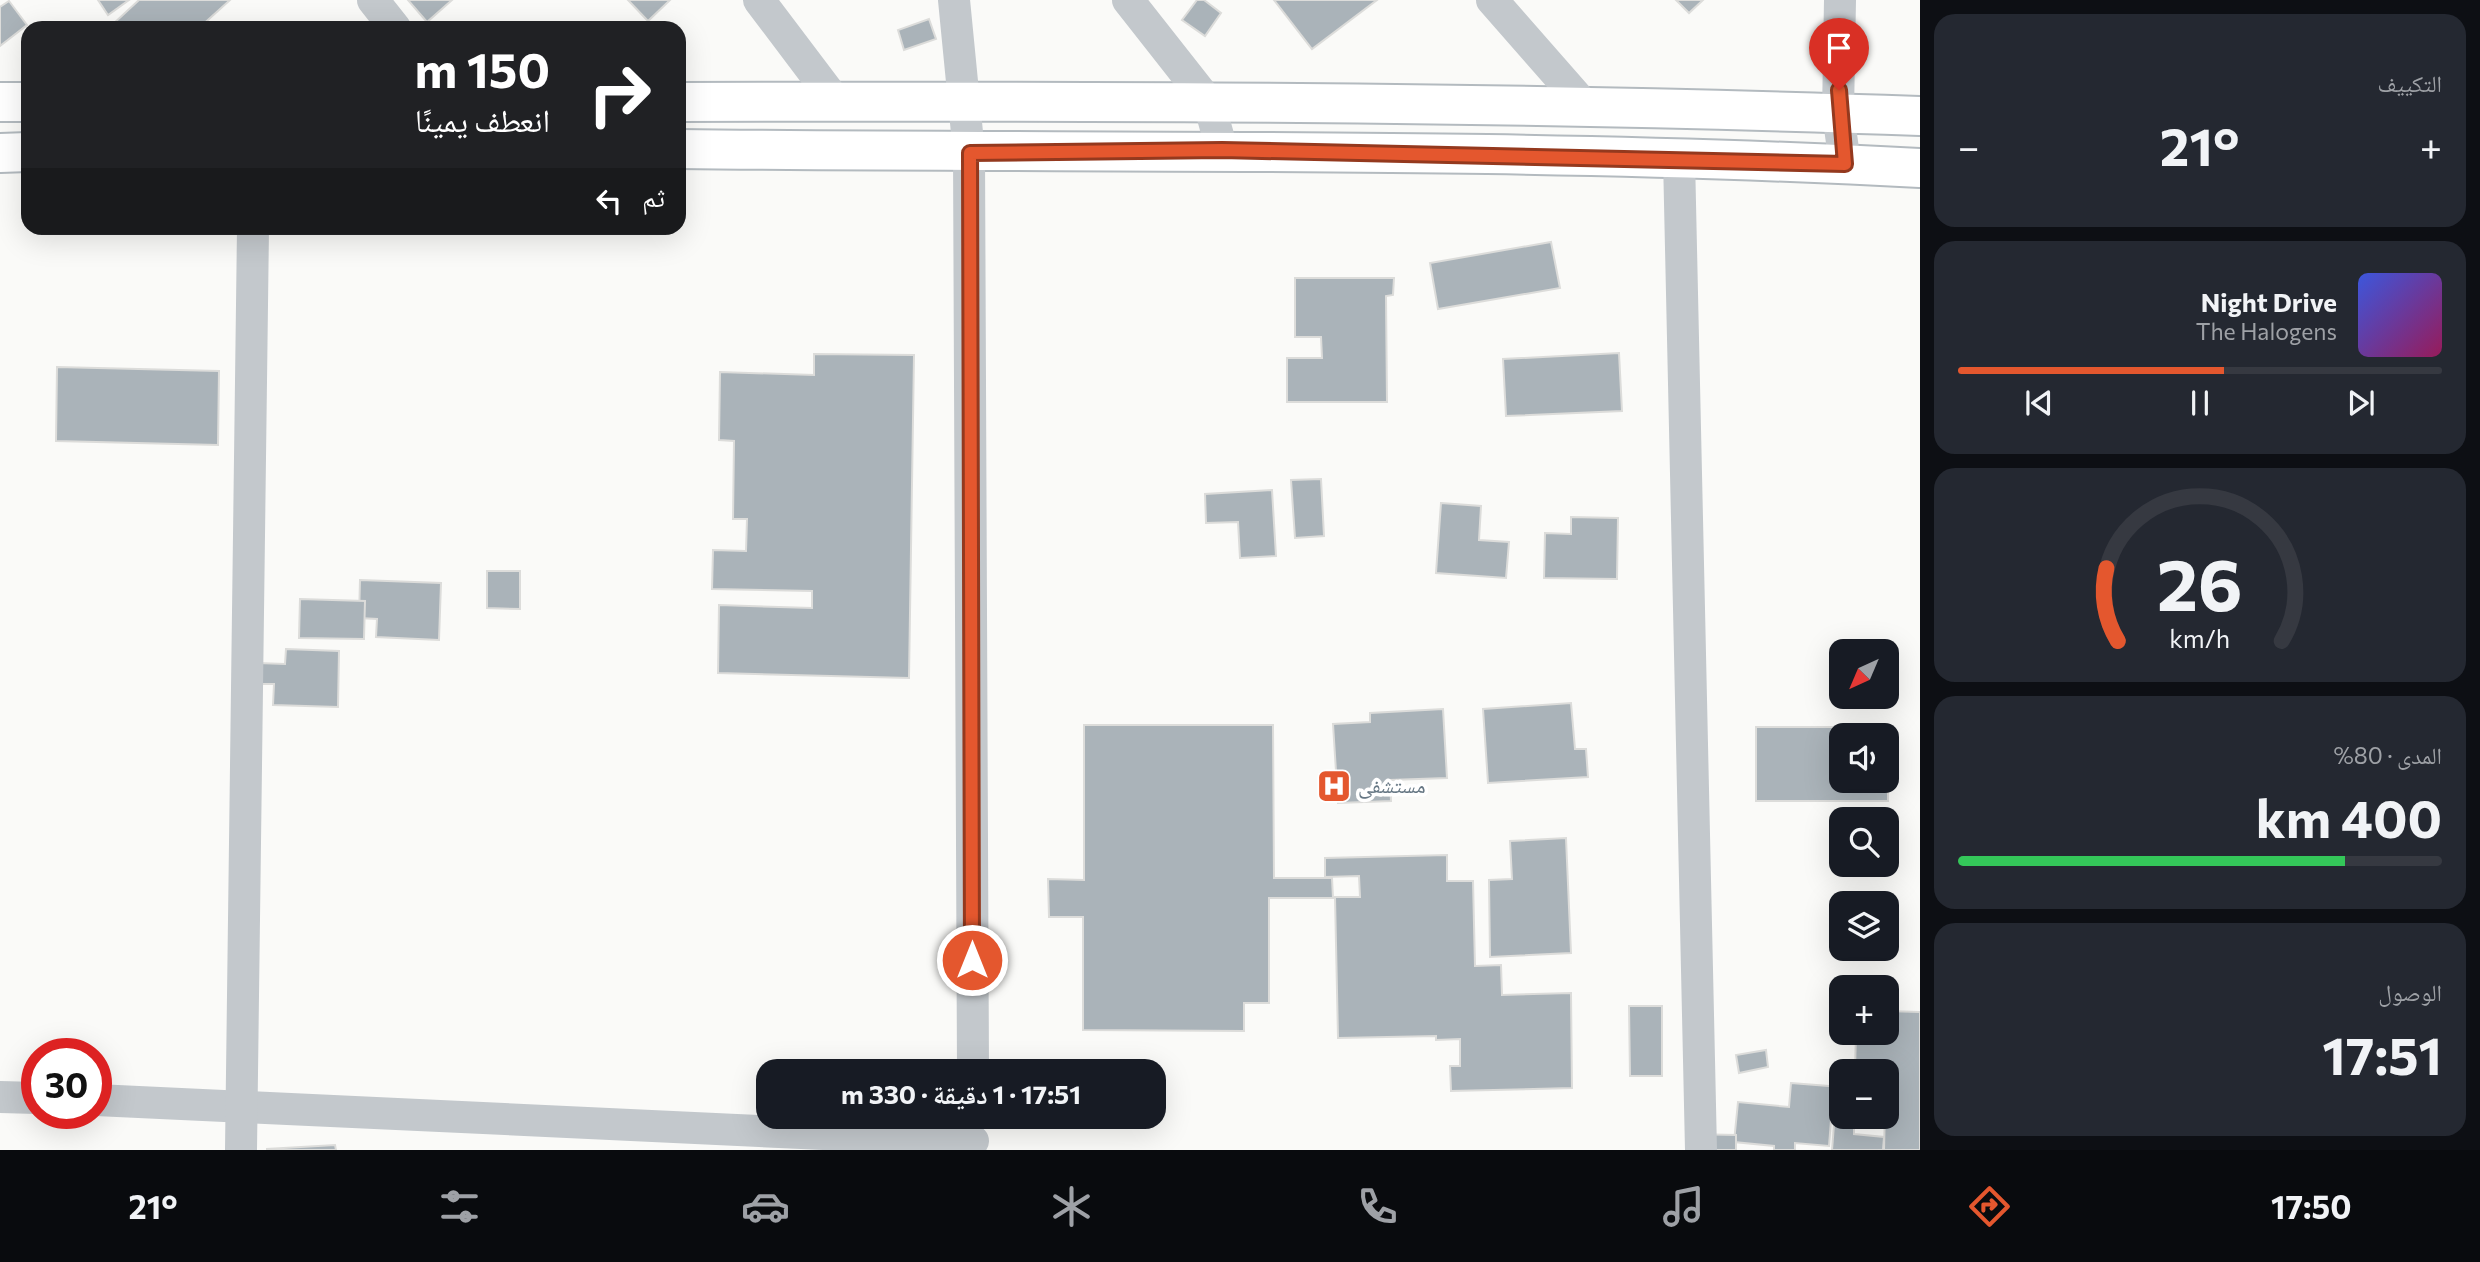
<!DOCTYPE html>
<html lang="ar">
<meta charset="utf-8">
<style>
:root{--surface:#171b24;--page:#242831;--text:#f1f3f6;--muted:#9ea1a6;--line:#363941;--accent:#e4572e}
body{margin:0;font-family:Commissioner,"Noto Naskh Arabic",sans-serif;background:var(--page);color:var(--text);direction:rtl;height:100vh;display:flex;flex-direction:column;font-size:26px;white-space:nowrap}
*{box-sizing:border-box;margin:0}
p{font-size:23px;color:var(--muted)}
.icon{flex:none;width:38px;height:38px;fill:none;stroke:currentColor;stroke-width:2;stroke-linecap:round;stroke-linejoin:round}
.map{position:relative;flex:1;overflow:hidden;direction:ltr}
.sheet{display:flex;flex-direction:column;gap:14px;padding:14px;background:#0d0f14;width:560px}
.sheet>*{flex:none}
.top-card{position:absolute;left:21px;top:21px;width:665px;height:214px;border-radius:21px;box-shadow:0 7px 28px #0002;direction:rtl;background:#202124;color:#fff;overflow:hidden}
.needle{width:46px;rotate:224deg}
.controls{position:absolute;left:1829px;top:639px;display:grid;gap:14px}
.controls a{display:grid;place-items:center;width:70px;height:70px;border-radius:14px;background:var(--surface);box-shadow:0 7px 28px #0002;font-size:35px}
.speed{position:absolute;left:21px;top:1038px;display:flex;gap:14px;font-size:35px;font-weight:700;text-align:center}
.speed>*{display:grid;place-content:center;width:91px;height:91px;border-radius:50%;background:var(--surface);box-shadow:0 7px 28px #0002;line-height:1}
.speed .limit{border:10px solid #d22;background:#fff;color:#111}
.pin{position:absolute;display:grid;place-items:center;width:60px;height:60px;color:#fff;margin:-72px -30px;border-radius:50% 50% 50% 0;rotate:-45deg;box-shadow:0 0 7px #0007}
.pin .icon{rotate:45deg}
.me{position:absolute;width:77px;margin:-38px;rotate:0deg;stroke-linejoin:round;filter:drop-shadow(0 0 5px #0008)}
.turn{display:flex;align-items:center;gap:24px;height:147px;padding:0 21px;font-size:32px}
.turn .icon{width:91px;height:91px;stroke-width:2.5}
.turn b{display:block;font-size:49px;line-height:60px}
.then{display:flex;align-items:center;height:66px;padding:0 21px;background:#0003;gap:14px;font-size:26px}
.big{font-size:52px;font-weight:700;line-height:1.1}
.sheet .tile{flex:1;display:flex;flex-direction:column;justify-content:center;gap:10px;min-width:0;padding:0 24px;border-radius:21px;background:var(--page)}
.sheet .dial{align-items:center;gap:0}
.dial svg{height:182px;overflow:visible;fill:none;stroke:var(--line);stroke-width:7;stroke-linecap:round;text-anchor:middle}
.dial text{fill:var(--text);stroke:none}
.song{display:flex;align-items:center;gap:21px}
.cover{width:84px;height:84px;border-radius:10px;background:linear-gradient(135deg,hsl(230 70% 55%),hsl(330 70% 35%))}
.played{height:7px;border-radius:4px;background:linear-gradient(90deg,var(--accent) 55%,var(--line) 55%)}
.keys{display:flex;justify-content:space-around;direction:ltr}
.heat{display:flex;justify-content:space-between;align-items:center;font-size:38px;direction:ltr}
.charge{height:10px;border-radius:5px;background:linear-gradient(90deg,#34c759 80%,var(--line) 0)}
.trip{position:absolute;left:756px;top:1059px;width:410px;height:70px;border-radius:21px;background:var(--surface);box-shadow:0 7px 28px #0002;font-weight:700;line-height:70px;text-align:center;direction:rtl}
.tab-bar{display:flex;height:112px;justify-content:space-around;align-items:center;background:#090b0e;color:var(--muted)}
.tab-bar .icon{width:49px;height:49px}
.tab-bar .on{color:var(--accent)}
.tab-bar b{font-size:32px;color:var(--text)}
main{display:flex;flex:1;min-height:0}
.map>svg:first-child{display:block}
</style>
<main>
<section class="sheet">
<div class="tile"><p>التكييف</p>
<div class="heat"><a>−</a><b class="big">21°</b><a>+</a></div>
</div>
<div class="tile">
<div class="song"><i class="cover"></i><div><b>Night Drive</b><p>The Halogens</p></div></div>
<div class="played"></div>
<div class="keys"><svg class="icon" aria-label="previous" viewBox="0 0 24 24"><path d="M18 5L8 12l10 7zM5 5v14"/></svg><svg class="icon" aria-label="pause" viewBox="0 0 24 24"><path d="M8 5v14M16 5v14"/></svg><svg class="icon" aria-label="next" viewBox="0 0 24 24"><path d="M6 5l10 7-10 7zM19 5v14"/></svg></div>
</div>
<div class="tile dial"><svg viewBox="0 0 100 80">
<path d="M14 69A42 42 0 1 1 86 69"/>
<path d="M14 69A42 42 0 0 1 9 37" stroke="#e4572e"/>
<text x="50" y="56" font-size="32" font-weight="700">26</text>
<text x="50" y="72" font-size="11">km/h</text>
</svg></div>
<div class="tile"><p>المدى · 80%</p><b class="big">400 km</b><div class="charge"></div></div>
<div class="tile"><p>الوصول</p><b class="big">17:51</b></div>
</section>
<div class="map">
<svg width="1920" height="1150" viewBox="0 0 1920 1150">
<rect width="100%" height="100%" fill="#fafaf8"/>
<g fill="#aab3b9" stroke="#dcdcda" stroke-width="2">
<path d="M98 0H129L108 15Z"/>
<path d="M139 0H230L199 28H115L112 25Z"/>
<path d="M408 0H452L427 22Z"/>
<path d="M628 0H670L648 21Z"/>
<path d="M1197 0H1204L1221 13 1205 36 1182 20Z"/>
<path d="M1274 0H1377L1312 49Z"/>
<path d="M1676 0H1703L1689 13Z"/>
<path d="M9 1 27 25 0 46V7Z"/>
<path d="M929 19 936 39 904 50 898 30Z"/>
<path d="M1551 242 1560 288 1438 309 1430 263Z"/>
<path d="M1295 278H1394L1393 295 1386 296 1387 402H1287V358H1322L1321 337H1295Z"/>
<path d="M1619 353 1622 411 1506 416 1503 359Z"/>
<path d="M814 354 914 355 909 678 718 673 719 605 812 608V591L712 589 713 550 746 551 747 519H733L734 441 719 440 720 372 814 375Z"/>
<path d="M57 367 219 371 218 445 56 441Z"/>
<path d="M1321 479 1324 536 1295 538 1291 480Z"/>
<path d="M1272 490 1276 556 1240 558 1238 522 1206 523 1205 494Z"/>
<path d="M1441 503 1481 506 1479 540 1509 542 1506 578 1436 573Z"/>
<path d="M1571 517 1618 518 1617 579 1544 578 1545 533 1571 534Z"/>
<path d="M487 571H520V609L487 608Z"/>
<path d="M360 580 441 583 439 640 376 637 377 619 359 618Z"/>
<path d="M300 599 365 601 364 639 299 638Z"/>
<path d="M286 649 339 651 338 707 273 705 274 684H257L258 663 285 664Z"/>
<path d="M1571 703 1575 749H1586L1588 777 1488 783 1483 709Z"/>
<path d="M1443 709 1447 778 1390 780 1391 801 1338 803 1333 724 1370 722V713Z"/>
<path d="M1084 725H1273L1274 878H1332L1333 898H1269V1003H1244V1031L1083 1030V917H1049L1048 879 1084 880Z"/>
<path d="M1756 727H1860V735H1841V780H1886L1888 748V801H1756Z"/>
<path d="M1566 838 1571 953 1490 957 1489 880 1512 879 1510 841Z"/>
<path d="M1447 855V881H1473L1475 966 1501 965 1502 995 1571 993 1572 1088 1451 1091 1450 1066H1460V1039L1436 1040V1036L1338 1038 1335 897H1360L1359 876 1325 877V858Z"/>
<path d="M1629 1006H1662V1076H1630Z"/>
<path d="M1886 1011 1920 1012V1150H1884L1886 1071H1855L1856 1032H1886Z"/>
<path d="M1766 1050 1768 1067 1739 1073 1736 1055Z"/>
<path d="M1791 1083 1841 1087V1116H1852L1851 1122 1831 1120 1829 1146 1795 1143V1150H1774V1146L1734 1142 1738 1102 1789 1107Z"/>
<path d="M1834 1125 1854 1128V1134L1884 1137 1883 1150H1832Z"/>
<path d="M1690 1134 1736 1135V1150H1689Z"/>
<path d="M335 1145 336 1150H267V1149Z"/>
</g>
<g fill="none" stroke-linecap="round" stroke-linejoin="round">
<g stroke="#b3babf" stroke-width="42">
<g id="secondary">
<path d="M0 102H28"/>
<path d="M679 102C1093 101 1506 101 1920 116"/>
<path d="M679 149C1093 154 1507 146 1920 168"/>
<path d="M0 153 28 152"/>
</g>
</g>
<g stroke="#c3c8cc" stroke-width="32">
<path d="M373 0 395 28"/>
<path d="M759 0 836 102"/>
<path d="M954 0 969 153 973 1071"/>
<path d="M1128 0 1209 103 1222 150"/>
<path d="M1492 0 1585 106"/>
<path d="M1840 0 1838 113 1845 164"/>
<path d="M1679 158 1701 1150"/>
<path d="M0 1097 37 1098"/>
<path d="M96 1100 973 1141"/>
<path d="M241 1150 253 228"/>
</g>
<use href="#secondary" stroke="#fff" stroke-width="38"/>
</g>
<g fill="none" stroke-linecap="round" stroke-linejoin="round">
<g stroke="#94391e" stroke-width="18">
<path id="route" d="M972 960 970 153 1222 150 1845 164 1839 90"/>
</g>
<use href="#route" stroke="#e4572e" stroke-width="12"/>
</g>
<defs>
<g id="hospital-square" transform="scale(1.75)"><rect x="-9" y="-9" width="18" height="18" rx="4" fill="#e4572e" stroke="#fff"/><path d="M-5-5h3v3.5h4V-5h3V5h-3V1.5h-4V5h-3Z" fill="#fff"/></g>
</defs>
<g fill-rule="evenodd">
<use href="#hospital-square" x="1334" y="786"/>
</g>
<g text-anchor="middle" stroke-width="7" stroke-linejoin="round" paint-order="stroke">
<g font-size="21" fill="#657683" stroke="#fff" text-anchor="start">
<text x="1358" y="793">مستشفى</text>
</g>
</g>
</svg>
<div class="controls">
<a><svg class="needle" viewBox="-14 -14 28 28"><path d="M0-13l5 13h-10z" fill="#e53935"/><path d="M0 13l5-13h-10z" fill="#9ea1a6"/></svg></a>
<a><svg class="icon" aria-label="sound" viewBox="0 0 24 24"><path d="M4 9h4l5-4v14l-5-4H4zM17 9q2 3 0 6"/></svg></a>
<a><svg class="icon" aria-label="search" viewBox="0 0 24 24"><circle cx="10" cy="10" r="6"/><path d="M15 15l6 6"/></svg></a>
<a><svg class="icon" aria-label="layers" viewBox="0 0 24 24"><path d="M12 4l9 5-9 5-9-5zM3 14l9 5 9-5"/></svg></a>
<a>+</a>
<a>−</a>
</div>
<div class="speed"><div class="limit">30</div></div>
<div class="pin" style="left:1839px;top:90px;background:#d93025"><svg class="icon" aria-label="arrive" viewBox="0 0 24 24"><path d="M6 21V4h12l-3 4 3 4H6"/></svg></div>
<svg class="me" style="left:972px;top:960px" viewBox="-20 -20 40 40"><circle r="17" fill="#e4572e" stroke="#fff" stroke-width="3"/><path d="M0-11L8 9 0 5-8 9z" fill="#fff"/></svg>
<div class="trip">17:51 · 1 دقيقة · 330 m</div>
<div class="top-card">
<div class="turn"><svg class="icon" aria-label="right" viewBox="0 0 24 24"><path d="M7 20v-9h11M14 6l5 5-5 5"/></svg><div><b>150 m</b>انعطف يمينًا</div></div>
<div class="then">ثم<svg class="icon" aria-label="left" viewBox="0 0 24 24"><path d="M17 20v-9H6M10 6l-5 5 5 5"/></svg></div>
</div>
</div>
</main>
<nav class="tab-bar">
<b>17:50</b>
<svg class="icon on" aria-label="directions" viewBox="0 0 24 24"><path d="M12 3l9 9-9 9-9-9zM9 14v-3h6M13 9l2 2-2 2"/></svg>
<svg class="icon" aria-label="music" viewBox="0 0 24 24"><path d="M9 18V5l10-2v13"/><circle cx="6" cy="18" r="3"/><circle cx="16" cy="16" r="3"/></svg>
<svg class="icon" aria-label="phone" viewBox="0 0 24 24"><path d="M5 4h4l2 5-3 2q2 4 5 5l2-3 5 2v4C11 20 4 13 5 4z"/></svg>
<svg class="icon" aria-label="climate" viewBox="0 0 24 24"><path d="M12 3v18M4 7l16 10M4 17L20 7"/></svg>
<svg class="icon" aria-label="car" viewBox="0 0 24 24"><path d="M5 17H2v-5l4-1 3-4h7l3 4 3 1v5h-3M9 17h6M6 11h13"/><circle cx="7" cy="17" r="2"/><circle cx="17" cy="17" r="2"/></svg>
<svg class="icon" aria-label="filters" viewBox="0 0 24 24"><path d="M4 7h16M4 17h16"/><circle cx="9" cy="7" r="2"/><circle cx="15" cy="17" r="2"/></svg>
<b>21°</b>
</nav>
